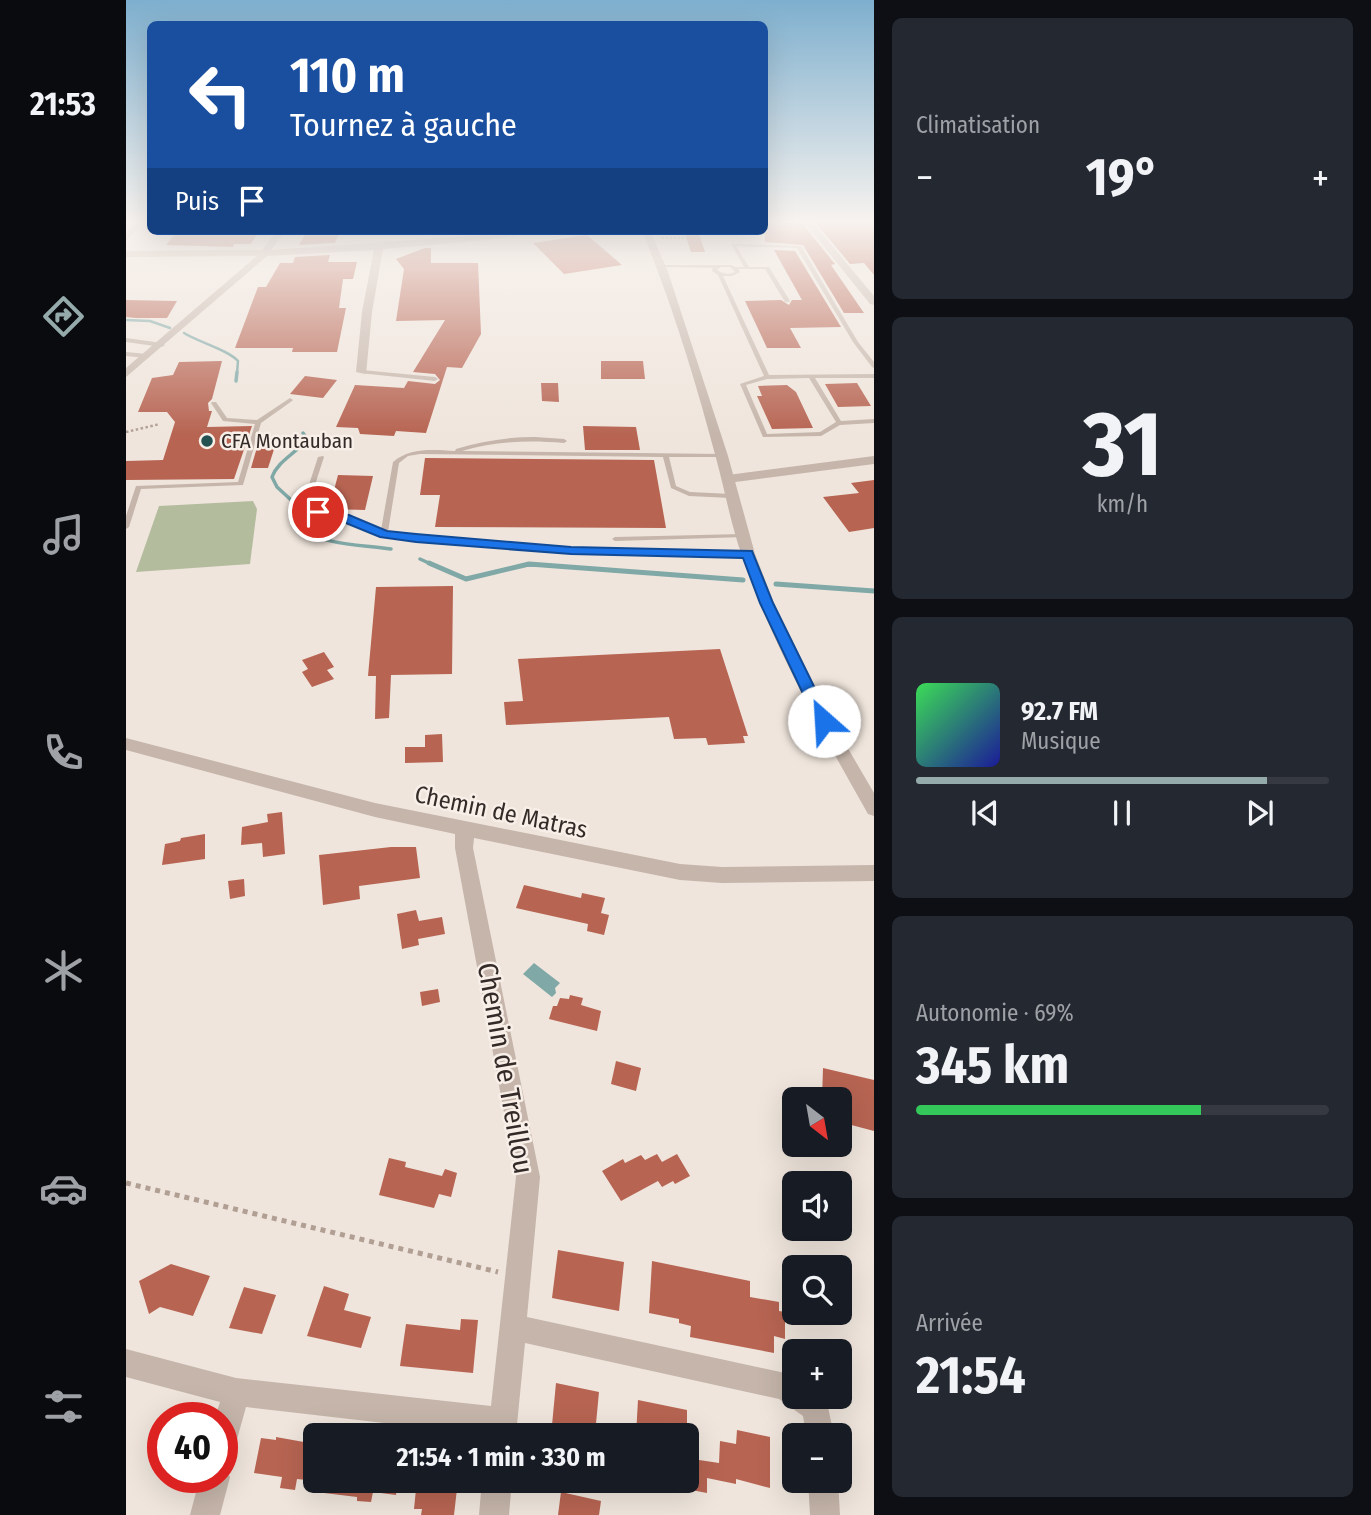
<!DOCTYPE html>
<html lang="fr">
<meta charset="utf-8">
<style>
:root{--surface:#171b24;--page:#242831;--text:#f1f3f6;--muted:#9ea1a6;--line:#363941;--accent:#94aaab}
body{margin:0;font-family:"Fira Sans Condensed",sans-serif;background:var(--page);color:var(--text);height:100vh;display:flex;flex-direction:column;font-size:26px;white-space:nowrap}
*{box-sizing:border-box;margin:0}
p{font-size:23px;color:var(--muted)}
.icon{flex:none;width:38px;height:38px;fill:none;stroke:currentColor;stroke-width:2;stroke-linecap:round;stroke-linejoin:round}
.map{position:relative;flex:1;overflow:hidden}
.side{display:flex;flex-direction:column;gap:18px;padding:18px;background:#0d0f14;width:497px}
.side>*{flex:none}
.top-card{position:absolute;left:21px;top:21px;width:621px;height:214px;border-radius:10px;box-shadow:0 7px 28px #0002;background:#1a4fa0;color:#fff;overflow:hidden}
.needle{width:46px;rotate:149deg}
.controls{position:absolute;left:656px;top:1087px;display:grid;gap:14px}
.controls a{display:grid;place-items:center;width:70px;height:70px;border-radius:10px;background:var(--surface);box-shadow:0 7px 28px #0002;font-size:35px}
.speed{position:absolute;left:21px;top:1402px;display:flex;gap:14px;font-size:35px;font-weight:700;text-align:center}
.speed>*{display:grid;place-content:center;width:91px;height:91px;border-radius:50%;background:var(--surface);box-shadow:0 7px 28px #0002;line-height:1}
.speed .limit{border:10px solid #d22;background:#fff;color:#111}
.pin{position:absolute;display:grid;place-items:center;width:60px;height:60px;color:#fff;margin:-30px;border:4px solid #fff;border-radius:50%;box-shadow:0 2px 7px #0007}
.me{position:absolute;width:77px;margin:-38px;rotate:334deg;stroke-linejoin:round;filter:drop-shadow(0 0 5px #0008)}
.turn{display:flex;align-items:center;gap:24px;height:147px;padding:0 28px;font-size:32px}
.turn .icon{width:91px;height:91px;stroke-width:2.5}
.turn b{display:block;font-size:49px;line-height:60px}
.then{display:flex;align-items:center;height:66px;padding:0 28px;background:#0003;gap:14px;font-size:26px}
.big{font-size:52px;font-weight:700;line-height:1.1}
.side .widget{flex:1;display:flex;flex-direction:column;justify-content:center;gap:10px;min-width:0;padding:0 24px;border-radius:10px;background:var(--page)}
.side .dial{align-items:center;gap:0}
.dial b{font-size:91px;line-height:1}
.song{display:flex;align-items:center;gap:21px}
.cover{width:84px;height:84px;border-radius:10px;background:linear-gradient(135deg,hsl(130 70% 55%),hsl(240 70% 35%))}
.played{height:7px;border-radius:4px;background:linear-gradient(90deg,var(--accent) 85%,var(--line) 85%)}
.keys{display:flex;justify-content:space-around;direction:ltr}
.heat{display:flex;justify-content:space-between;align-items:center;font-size:38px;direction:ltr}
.charge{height:10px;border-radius:5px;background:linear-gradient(90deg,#34c759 69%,var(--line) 0)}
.trip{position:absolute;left:177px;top:1423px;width:396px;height:70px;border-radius:10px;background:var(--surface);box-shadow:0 7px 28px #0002;font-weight:700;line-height:70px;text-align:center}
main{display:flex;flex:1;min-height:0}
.menu{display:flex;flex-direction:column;width:126px;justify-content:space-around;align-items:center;background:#090b0e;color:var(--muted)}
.menu .icon{width:49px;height:49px}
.menu .active{color:var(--accent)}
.menu b{font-size:32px;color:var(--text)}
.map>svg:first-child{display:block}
</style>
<main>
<nav class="menu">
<b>21:53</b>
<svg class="icon active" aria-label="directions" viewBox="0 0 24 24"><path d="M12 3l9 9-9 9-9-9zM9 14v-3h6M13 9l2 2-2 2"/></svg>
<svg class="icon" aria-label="music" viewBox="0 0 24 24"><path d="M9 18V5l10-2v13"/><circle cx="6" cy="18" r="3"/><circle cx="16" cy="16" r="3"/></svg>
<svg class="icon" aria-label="phone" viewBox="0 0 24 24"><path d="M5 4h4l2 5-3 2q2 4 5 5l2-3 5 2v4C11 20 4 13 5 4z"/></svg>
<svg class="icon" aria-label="climate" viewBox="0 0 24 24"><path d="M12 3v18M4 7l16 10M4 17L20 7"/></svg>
<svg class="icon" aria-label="car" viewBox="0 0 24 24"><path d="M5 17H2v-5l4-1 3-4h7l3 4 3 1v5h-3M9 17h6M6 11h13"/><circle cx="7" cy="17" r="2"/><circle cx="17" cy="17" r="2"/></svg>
<svg class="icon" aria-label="filters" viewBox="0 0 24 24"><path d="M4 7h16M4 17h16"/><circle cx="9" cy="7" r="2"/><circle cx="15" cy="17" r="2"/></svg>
</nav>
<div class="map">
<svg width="748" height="1515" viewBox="0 0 748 1515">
<rect width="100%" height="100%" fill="#efe5dc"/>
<path fill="#b4bc9e" d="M127 501 131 509 124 564 10 572 33 506Z"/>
<path fill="#7fa8a7" d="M408 963 434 983 429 988 430 993 426 997 397 974Z"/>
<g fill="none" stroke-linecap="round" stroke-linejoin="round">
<g stroke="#7fa8a7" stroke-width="2.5">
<path d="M0 320 24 321 44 328"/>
<path d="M58 333C72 342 103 350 112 361L111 373"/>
</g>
<g stroke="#7fa8a7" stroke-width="3.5">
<path d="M110 381 111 372"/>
<path d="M177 433 181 438C172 453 152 460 146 477L151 487 177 511 175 527C201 547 234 544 265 549"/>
<path d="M294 559 307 565"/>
<path d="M401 565H410"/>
</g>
<g stroke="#7fa8a7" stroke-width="5">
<path d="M303 563 340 579 403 564 617 580"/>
<path d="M650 584 748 591"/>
</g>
</g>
<g fill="#b76452">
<path d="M639 223H676L709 264 705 265 738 313H718L677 245 639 242Z"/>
<path d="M690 223H748V275L738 263 724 264Z"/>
<path d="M51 231H133L125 244H108L107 247 40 245Z"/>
<path d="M181 231H214L209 243 173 245Z"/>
<path d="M558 231H572L579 252H565Z"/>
<path d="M461 235 496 265 438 274 407 243Z"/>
<path d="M299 248H305V263H352L355 334 336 368 321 367 300 433 270 431 268 436 234 434 232 428 210 427 229 385 278 388 282 381 309 384 314 380 309 374 287 372 319 320 270 321 278 269 270 259Z"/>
<path d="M648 250 669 251 715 327 664 328 675 348H641L619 301 655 300 663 305 666 300H676Z"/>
<path d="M204 255 202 262H231L227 279H217L213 308H220L211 352H166L167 348H109L132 287H140L154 263H167L169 257Z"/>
<path d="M0 300 51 301 41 318H10L0 317Z"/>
<path d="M96 361 86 399 82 403 83 411H86L81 427 126 426 108 479 0 480V461L37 460 49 422 41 412H12L26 378 47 375 53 362Z"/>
<path d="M475 361H517L519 379H475Z"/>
<path d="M179 376 211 380 197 398 164 394Z"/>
<path d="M415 383H432L433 402 416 401Z"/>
<path d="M731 383 745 406 712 407 699 384Z"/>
<path d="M661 385 670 392 687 428 646 429 631 396H636L632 386Z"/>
<path d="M457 426 510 427 514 450H459Z"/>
<path d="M150 443 142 468H125L132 444Z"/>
<path d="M299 458 528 460 540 528 309 527 314 495H294Z"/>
<path d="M212 475 247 476 239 510 203 509Z"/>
<path d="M748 480V528L723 532 697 497 733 493 725 483Z"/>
<path d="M327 586 326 674 265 675 263 718 249 719 250 676H242L250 587Z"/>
<path d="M594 649 622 736H617L619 743 582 745 580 738 548 739 543 717 380 725 378 702 397 701 392 659Z"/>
<path d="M198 652 208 667 201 670 208 679 186 687 176 672 182 669 176 660Z"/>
<path d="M722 702 733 722 717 723 707 704Z"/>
<path d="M316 734 317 762 279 763V747H299V735Z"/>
<path d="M156 812 159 854 137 857 136 843 115 845 116 827 142 822 141 814Z"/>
<path d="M79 834V859L36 865 39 844 54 841 55 838Z"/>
<path d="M265 847H290L294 878 233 886 234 899 197 905 193 855Z"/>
<path d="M118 879 119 896 104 899 102 881Z"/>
<path d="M398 885 455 898 456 893 479 898 475 913 483 915 478 935 461 931 462 924 390 908Z"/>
<path d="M290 910 293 921 316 917 319 934 292 939 293 945 276 949 271 914Z"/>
<path d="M312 989 314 1002 296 1006 294 992Z"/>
<path d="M444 995 457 998 455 1005 475 1011 471 1031 423 1019 427 1006H431L434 998 443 999Z"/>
<path d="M490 1061 515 1068 510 1091 485 1084Z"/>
<path d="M697 1068 748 1080V1131L714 1122V1099H696Z"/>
<path d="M531 1154 536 1162 551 1154 564 1176 549 1184 547 1181 536 1187 532 1181 495 1201 476 1171 497 1159 499 1163 515 1155 519 1160Z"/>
<path d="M263 1158 280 1162 279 1167 316 1176 319 1169 331 1173 325 1197 313 1194 308 1208 253 1195Z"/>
<path d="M432 1250 498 1262 493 1311 426 1298Z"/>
<path d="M526 1261 624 1281V1297L653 1302V1311L659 1312V1339L648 1336V1353L564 1337 565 1326 553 1323V1319L523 1313Z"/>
<path d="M45 1264 84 1276 67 1316 34 1307 23 1314 13 1281Z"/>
<path d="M198 1286 223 1294 218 1310 245 1317 235 1348 181 1336Z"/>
<path d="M118 1287 150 1295 136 1334 103 1328Z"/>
<path d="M335 1319 352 1320 347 1373 274 1366 280 1324 334 1330Z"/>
<path d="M430 1383 473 1392 469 1434 426 1425Z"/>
<path d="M512 1400 561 1410V1435H510Z"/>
<path d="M611 1430 644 1437V1488L610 1479V1484L581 1478V1493L560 1489V1458L593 1463 594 1441 610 1444Z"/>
<path d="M150 1437 189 1444V1481L171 1479 169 1490 154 1488 156 1477 128 1473 135 1438 150 1440Z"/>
<path d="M200 1480H272L270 1495 247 1492 245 1502 231 1501V1497L198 1493Z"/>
<path d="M300 1480H332L328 1515H295L296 1509H288L290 1489 299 1490Z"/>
<path d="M435 1492 475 1501 473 1515H432Z"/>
</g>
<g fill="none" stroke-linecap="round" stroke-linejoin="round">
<path stroke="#b19f94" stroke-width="2" stroke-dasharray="2 2" stroke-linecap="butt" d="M536 238H560"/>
<path stroke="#b19f94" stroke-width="2.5" stroke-dasharray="2.5 2.5" stroke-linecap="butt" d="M0 432 34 424"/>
<path stroke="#b19f94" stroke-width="5" stroke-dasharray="5 5" stroke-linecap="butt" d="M0 1183 372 1272"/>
<g fill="#c5b5aa" fill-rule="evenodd">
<path d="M605 244 675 246 732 342 748 362V368L746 367 727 342 671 248 610 246 623 267H643L664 301 663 302H659L639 269H612L614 272 606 276H597L643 375 748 374V378H689L715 421 748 419V423L714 425 695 436 637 437 614 384 638 376 592 275 586 271 587 268 535 267 533 266 535 265H605L609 267H618ZM595 267H604L609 272C603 275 597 274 591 270ZM683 378 710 422 694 432 641 434 620 385 641 379Z"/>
<path d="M0 338 36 343 39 345 36 347 0 342Z"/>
<path d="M0 352 21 354 24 356 21 358 0 356Z"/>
<path d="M236 370 309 377 312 379 309 381 234 373V371Z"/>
<path d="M164 398 167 400 166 401 135 423 117 485 15 489 3 527 0 529V516L10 486 112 482 129 424 97 421 85 403 86 402H90L101 418 131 420Z"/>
<path d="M409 437 438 439 441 441 438 443C403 440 370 441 336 451L596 454 598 455V457H543L550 486 564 492 605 494 608 496 605 498 563 496 545 488 537 457 294 454 282 456 273 463 262 532 445 549 605 554 622 552 626 554 622 556 605 558 445 553 258 536 217 520 190 513 180 494 192 457 197 456 198 457 186 494 195 511 221 517 255 530 267 462C285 447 307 450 329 451L330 449C356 441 382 437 409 437Z"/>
<path d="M617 534 619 535V537L489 541 486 539 489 537Z"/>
</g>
<g fill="#c5b5aa" fill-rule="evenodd">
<path d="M8 223H17L0 241V232Z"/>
<path d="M679 223H687L748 296V305L744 304Z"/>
<path d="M150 231H159L145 250 417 231 362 240 257 249 246 312 240 374 230 372 236 312 248 250 141 256 0 377V368L131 256 0 257V251L136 250Z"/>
<path d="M748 456V464L602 483 596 479 602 475Z"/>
<path d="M0 738 249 803 554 864 596 867 748 865V881L596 883 554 880 348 838 347 848 414 1177 401 1317 659 1373 668 1377V1396L700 1398 708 1435H680L677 1416 653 1399 399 1343 390 1435H362L120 1407 106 1457 96 1461V1418H89L94 1402 0 1377V1349L110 1378 365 1406 390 1177 329 848V834L249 817 0 750Z"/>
<path d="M96 1465 104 1477 94 1515H64L74 1477H96Z"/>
<path d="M356 1480H386L383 1515H353Z"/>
<path d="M682 1480H712L714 1515H684Z"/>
</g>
<path fill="#c5b5aa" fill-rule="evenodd" d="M516 231H524L541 269 602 456 629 554 648 603 706 721 748 793V816L742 814C695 731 647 646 616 556 605 525 599 491 590 458 570 382 546 304 516 231Z"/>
</g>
<linearGradient id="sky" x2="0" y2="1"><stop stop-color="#7eafce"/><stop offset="0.51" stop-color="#f8f3ef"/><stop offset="1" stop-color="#f8f3ef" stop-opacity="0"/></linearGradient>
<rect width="748" height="435" fill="url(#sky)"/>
<path fill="#1a73e8" stroke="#114b97" stroke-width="2" d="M192 509 223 515 261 531 290 534 445 547 626 551 647 603 705 721 698 727 690 721 634 603 617 558 445 554 290 542 254 537 215 521 188 515V510Z"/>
<circle fill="#235050" stroke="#f7efe8" stroke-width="2.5" cx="81" cy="441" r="7"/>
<g text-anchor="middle" stroke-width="5" stroke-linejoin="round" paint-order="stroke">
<g font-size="21" fill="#342b28" stroke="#f7efe8" text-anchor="start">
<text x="95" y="448">CFA Montauban</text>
</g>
<g font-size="24" fill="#342b28" stroke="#f7efe8">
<text transform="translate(375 812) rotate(12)" y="8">Chemin de Matras</text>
</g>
<g font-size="28" fill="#342b28" stroke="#f7efe8">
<text transform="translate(380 1068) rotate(80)" y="10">Chemin de Treillou</text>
</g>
</g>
</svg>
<div class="controls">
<a><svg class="needle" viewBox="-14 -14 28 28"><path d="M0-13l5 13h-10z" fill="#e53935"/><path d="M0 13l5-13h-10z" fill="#9ea1a6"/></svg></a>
<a><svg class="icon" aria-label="sound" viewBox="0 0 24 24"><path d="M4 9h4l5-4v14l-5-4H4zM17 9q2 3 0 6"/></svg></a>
<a><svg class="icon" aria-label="search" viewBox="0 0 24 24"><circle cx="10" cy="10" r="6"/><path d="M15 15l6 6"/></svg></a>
<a>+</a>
<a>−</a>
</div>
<div class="speed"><div class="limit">40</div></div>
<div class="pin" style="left:192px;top:512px;background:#d93025"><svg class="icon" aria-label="arrive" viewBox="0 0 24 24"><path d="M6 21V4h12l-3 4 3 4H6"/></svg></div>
<svg class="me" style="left:698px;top:721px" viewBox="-20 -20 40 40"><circle r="19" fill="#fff"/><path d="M0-13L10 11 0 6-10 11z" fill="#1a73e8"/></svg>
<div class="trip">21:54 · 1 min · 330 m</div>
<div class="top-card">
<div class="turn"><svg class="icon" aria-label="left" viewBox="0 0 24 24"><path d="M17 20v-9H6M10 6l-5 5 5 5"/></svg><div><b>110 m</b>Tournez à gauche</div></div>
<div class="then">Puis<svg class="icon" aria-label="arrive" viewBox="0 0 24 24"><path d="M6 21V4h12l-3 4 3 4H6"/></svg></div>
</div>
</div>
<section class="side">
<div class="widget"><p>Climatisation</p>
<div class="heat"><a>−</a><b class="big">19°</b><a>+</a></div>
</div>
<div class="widget dial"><b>31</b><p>km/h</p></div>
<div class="widget">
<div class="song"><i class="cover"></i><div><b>92.7 FM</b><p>Musique</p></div></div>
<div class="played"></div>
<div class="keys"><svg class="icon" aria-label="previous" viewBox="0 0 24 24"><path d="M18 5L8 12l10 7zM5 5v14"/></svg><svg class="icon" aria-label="pause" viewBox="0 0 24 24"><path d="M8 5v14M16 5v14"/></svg><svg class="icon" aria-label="next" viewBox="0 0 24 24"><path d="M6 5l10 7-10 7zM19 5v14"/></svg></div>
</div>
<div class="widget"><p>Autonomie · 69%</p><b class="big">345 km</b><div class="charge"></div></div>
<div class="widget"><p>Arrivée</p><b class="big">21:54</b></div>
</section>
</main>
